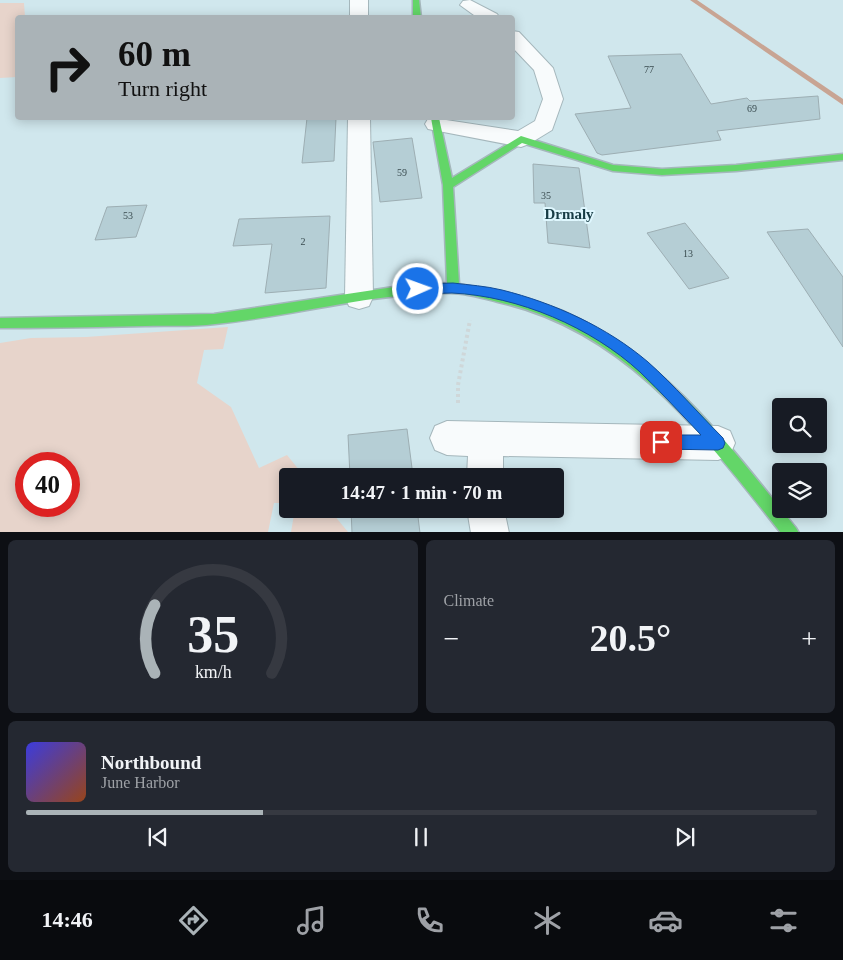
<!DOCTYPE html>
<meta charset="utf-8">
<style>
:root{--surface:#171b24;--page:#242831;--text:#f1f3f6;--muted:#9ea1a6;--line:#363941;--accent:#aab3b7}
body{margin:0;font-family:"Times New Roman",serif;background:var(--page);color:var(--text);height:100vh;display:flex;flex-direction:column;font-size:19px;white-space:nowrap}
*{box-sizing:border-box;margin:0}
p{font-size:16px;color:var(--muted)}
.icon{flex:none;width:28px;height:28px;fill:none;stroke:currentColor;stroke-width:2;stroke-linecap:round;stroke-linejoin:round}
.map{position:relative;height:532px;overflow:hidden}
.side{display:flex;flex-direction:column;gap:8px;padding:8px;background:#0d0f14;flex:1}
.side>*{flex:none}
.top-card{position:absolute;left:15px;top:15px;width:500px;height:105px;border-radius:5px;box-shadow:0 2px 12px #0003;background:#aab3b7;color:#111;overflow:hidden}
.fabs{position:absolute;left:772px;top:398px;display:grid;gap:10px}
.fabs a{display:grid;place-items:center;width:55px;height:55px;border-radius:5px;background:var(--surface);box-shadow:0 2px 12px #0003;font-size:25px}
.speed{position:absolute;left:15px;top:452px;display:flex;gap:10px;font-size:25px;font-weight:700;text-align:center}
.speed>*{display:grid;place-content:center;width:65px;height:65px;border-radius:50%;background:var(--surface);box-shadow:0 2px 12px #0003;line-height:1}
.speed .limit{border:8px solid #d22;background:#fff;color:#111}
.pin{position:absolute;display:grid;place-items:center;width:42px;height:42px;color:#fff;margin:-21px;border-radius:10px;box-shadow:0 2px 8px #0006}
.me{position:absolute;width:55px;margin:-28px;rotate:88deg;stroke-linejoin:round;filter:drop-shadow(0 0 4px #0008)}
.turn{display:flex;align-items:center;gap:18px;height:105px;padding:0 20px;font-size:22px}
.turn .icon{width:65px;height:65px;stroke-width:2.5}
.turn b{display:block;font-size:35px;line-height:42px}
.big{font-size:38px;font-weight:600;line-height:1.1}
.side .widget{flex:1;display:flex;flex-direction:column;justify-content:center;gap:8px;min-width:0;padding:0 18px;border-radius:8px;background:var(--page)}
.side .dial{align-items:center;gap:0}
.dial svg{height:130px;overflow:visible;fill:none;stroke:var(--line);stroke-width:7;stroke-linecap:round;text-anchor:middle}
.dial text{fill:var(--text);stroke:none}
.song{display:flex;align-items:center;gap:15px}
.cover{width:60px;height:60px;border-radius:8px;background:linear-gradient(135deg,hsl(240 70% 55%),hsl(20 70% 35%))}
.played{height:5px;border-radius:2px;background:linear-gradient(90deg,var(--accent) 30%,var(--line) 30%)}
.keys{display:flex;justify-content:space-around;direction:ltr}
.heat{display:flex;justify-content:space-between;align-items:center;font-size:28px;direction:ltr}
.side .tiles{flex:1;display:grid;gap:8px;grid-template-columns:1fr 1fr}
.widget:last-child{grid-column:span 2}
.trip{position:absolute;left:279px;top:468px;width:285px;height:50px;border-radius:5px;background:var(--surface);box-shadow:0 2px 12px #0003;font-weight:600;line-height:50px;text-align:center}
.tabs{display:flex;height:80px;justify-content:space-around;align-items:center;background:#090b0e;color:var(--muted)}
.tabs .icon{width:35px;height:35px}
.tabs .on{color:var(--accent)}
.tabs b{font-size:22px;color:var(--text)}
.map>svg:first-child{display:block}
</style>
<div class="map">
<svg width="843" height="533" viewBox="0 0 843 533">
<rect width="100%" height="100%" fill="#d0e7ed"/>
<g fill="#e7d4cb" fill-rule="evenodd">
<path d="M0 3H24L25 17 18 18 17 77 0 78Z"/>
<path d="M228 327 223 349 204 350 197 383 231 407 259 468 287 455 304 476H288L287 503H274L268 532 0 533V343L31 338 86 337ZM26 464H69V506H26Z"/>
<path d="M295 509H329L348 532H291Z"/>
</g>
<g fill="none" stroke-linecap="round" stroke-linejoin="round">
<path fill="#c8a493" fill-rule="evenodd" d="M690 0H697L843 99V105Z"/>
</g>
<g fill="#b5ced5" stroke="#9daeb3">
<path d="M681 54 711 104 747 98 750 101 818 96 820 119 717 131 721 140 602 155 597 153 575 114 631 108 608 56Z"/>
<path d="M307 118H336L334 161 302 163Z"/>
<path d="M412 138 422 198 380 202 373 142Z"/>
<path d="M533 164 579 168 590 248 548 243 545 203H534Z"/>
<path d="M147 205 136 237 95 240 107 207Z"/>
<path d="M330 216 326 288 265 293 272 244 233 246 239 219Z"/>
<path d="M685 223 729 278 689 289 647 233Z"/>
<path d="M808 229 843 277V347L767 232Z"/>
<path d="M407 429 413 476H350L348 435Z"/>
<path d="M351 509H417L420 533H352Z"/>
</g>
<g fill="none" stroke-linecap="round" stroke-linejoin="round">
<g stroke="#a5b7bc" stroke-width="2">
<g id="street">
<rect x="350" y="0" width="18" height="18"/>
<path d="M470 0 497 14 500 18H478L460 5 463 1Z"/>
<path d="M512 31 519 32 553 68 563 99 552 130 529 144 521 147 428 129 425 124 428 119 433 118 518 131 535 121 543 99 534 70 512 47Z"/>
<path d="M348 118H370L373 297 369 306 359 309 349 306 345 297Z"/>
<path d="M447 421 718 426 730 431 735 443 730 455 718 460 503 456V476H467L468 456 447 455 435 450 430 438 435 426Z"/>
<path d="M467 509H504L509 533H471Z"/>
</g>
</g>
<g stroke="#a5b7bc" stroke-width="3">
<g id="fast">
<path d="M413 0H419L421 18H413Z"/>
<path d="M431 118H439L452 178 521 136 613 165 662 169 736 165 843 154V160L736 171 662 175 613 171 522 143 453 187 459 284C495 291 531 298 565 312 663 355 731 447 796 528L799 533H781C703 435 626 330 498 302 483 298 466 293 450 293 371 293 294 316 215 324 192 327 168 325 145 326 97 327 48 328 0 328V318L214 314 407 285 447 283 443 185Z"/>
</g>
</g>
<path stroke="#cfd7d9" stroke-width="4" stroke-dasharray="3 3" stroke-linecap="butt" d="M458 403V385L470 320"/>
<use href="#street" fill="#f8fbfc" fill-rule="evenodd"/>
<use href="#fast" fill="#63d668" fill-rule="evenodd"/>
</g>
<path fill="#1a73e8" stroke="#114b97" d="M453 283C469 285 486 286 502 290 554 303 607 327 648 362 674 385 698 413 723 438L725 443 723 448 718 450 661 449 656 447 654 442 656 437 661 435H701C681 414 661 392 640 372 591 327 518 296 452 293 441 293 429 294 418 294L414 292 412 289 414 285 418 284Z"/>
<g text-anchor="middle" stroke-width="4" stroke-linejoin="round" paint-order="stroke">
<g font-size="10" fill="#3a4c50">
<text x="649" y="73">77</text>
<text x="752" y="112">69</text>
<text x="402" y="176">59</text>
<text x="546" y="199">35</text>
<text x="128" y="219">53</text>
<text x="303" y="245">2</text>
<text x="688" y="257">13</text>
</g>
<g font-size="15" font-weight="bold" fill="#173c45" stroke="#dff7fe">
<text x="569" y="219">Drmaly</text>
</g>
</g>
</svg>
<div class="fabs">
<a><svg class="icon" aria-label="search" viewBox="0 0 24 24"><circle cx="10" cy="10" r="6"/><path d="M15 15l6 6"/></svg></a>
<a><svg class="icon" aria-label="layers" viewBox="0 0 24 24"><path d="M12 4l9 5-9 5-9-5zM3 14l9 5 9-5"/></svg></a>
</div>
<div class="speed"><div class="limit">40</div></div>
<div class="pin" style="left:661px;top:442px;background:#d93025"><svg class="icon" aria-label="arrive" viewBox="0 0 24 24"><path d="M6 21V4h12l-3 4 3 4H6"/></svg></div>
<svg class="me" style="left:418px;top:289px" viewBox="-20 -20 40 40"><circle r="17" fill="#1a73e8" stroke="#fff" stroke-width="3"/><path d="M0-11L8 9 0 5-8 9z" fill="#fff"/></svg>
<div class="trip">14:47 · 1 min · 70 m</div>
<div class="top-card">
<div class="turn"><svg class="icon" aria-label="right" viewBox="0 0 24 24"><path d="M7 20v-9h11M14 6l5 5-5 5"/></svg><div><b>60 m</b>Turn right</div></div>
</div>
</div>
<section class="side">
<div class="tiles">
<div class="widget dial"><svg viewBox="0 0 100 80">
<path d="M14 69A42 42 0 1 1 86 69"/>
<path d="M14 69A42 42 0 0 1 14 27" stroke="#aab3b7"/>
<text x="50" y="56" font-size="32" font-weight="700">35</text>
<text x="50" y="72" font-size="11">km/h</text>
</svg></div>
<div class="widget"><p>Climate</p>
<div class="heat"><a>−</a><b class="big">20.5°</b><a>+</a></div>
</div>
<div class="widget">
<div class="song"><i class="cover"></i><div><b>Northbound</b><p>June Harbor</p></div></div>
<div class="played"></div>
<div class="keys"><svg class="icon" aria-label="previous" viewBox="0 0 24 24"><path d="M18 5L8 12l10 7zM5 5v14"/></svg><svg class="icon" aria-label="pause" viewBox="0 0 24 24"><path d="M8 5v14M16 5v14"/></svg><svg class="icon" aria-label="next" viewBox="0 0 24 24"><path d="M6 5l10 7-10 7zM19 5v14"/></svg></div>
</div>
</div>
</section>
<nav class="tabs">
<b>14:46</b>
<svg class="icon on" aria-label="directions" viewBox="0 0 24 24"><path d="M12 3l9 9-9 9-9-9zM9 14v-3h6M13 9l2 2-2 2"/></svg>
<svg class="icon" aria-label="music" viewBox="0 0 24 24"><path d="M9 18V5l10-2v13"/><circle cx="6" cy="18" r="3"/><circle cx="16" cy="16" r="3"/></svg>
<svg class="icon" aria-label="phone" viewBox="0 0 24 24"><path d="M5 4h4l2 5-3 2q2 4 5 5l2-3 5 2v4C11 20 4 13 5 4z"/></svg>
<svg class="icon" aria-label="climate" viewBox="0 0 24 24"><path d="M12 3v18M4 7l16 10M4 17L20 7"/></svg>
<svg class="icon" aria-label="car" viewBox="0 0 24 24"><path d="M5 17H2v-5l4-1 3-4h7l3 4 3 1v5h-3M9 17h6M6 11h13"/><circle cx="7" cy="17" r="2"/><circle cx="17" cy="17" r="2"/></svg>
<svg class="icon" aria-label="filters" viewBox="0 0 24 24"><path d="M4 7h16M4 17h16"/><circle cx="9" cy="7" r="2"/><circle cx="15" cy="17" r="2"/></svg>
</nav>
